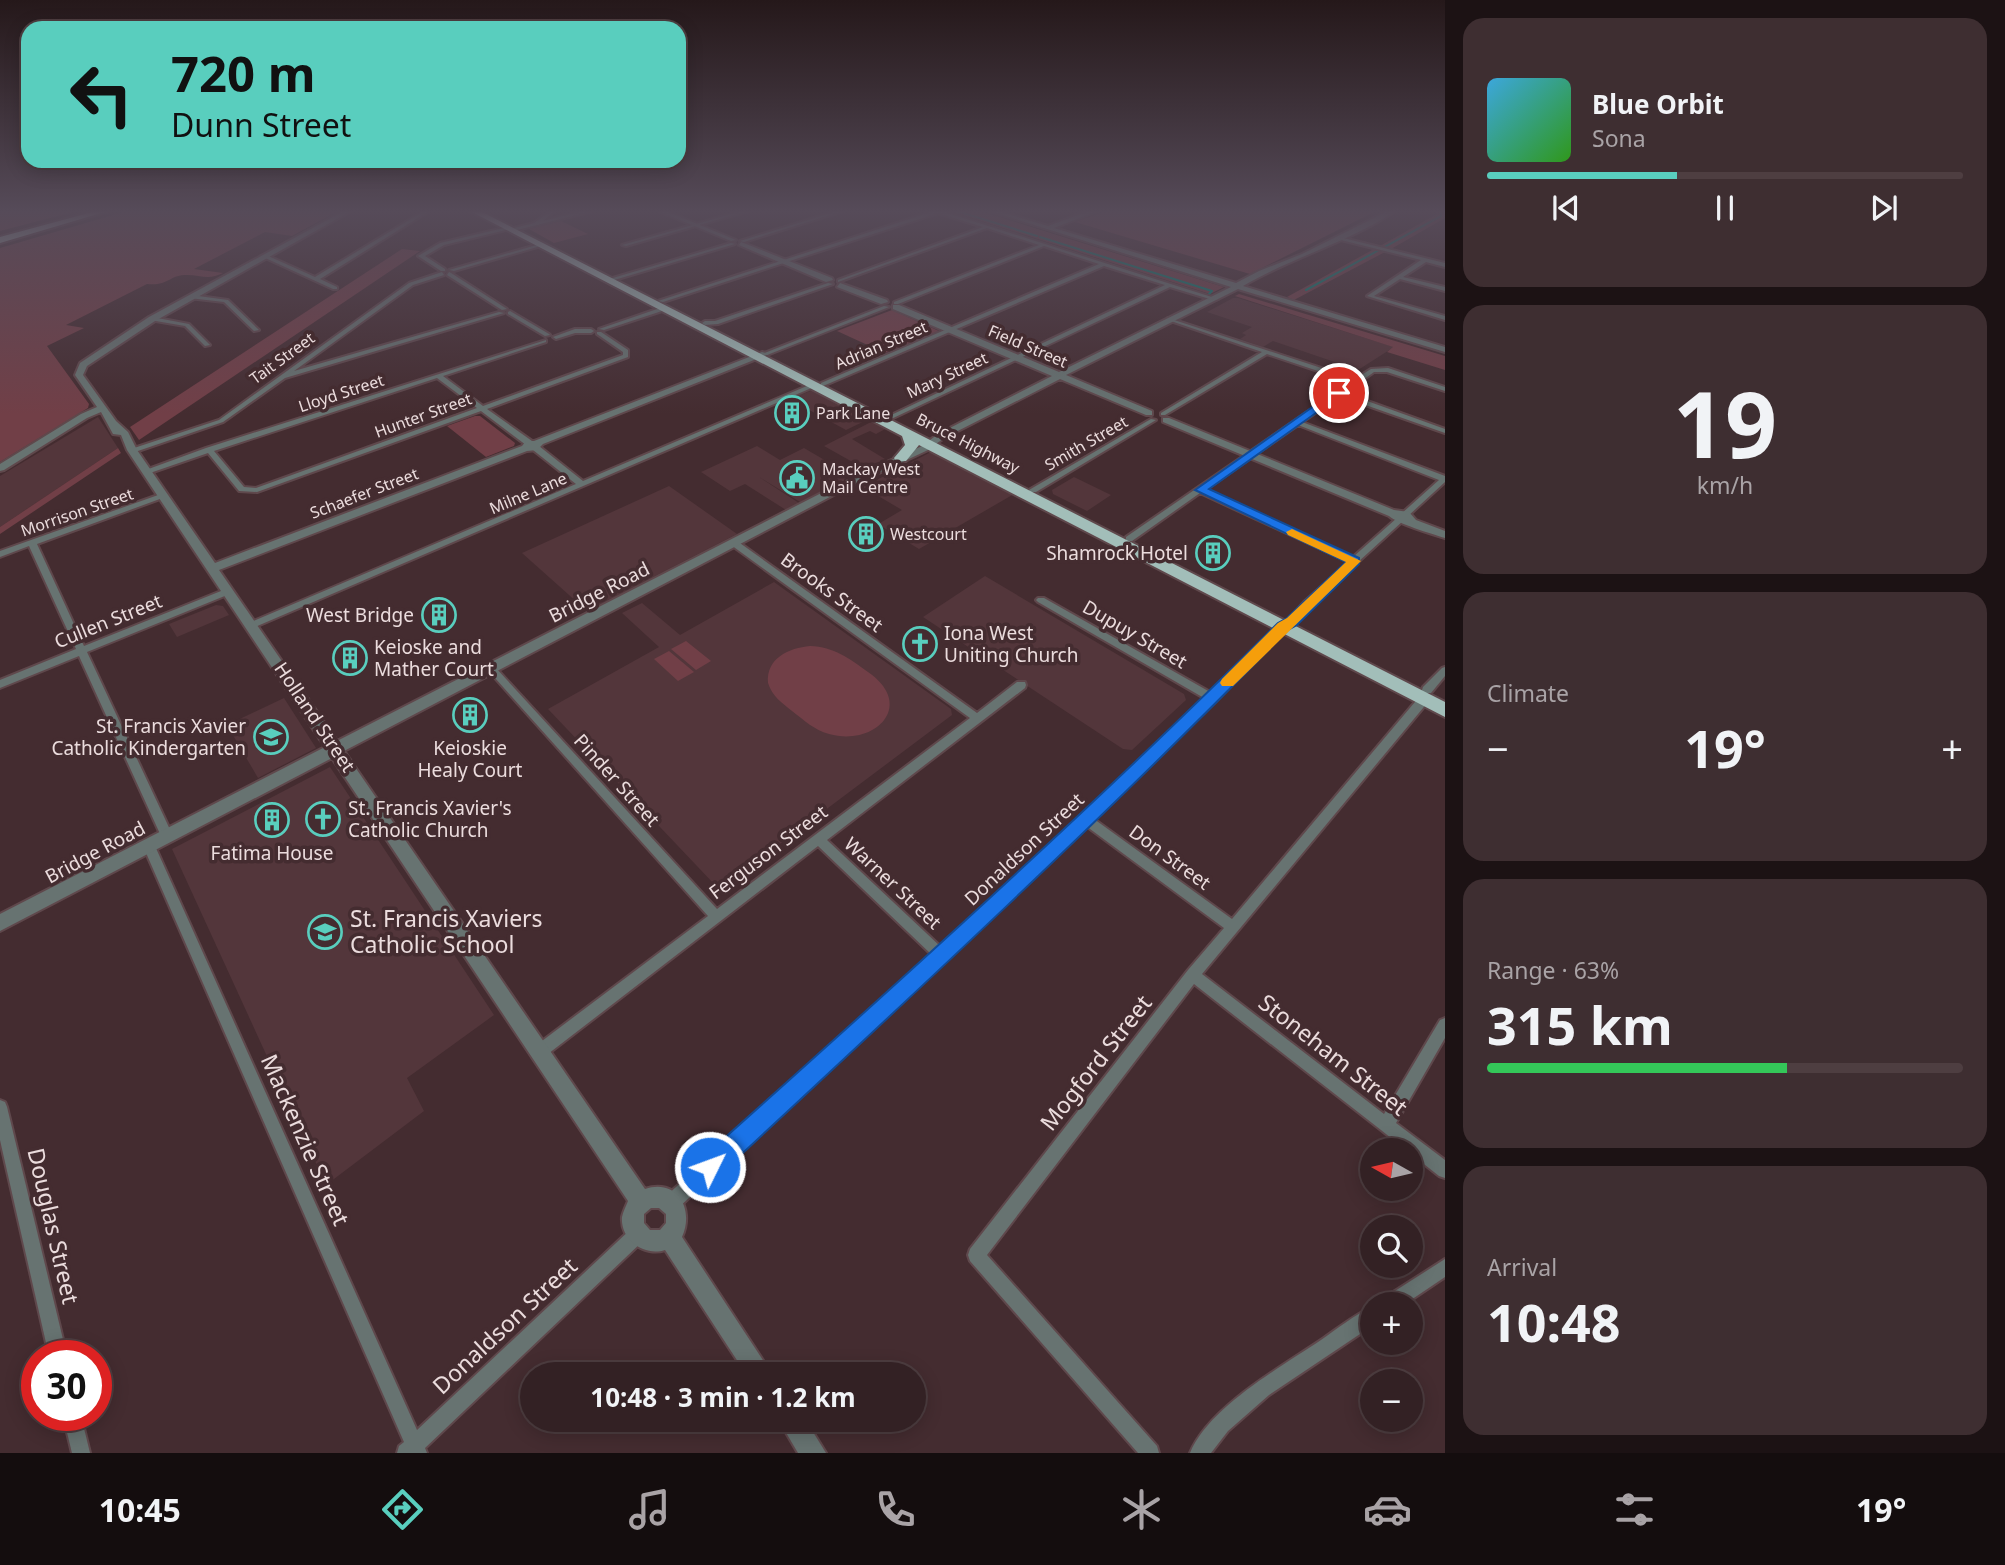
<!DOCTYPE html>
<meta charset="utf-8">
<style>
:root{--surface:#332124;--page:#3e2e31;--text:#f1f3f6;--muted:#a9a3a6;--line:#4e3e41;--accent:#59cebe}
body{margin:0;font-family:"Noto Sans",sans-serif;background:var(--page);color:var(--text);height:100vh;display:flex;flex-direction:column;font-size:26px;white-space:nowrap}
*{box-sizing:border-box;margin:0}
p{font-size:23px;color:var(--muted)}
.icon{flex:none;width:38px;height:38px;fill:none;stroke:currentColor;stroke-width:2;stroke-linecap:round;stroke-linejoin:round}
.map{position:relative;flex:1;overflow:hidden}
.panel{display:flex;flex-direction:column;gap:18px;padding:18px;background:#1c1214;width:560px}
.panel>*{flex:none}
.guide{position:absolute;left:21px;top:21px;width:665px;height:147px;border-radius:21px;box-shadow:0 4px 18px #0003,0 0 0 2px var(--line);background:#59cebe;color:#111;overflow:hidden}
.needle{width:46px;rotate:278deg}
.buttons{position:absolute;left:1360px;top:1138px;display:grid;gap:14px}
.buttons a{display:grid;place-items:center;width:63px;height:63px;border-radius:50%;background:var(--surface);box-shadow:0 4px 18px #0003,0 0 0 2px var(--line);font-size:35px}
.speed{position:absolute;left:21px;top:1340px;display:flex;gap:14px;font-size:35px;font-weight:700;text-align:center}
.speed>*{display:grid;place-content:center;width:91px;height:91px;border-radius:50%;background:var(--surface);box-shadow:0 4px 18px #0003,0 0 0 2px var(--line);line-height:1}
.speed .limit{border:10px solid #d22;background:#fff;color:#111}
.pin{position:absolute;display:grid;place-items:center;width:60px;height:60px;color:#fff;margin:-30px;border:4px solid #fff;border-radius:50%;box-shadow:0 2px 7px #0007}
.me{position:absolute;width:77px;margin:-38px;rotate:48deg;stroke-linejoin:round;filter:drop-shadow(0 0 5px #0008)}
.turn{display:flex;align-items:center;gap:24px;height:147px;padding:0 35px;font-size:32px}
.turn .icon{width:91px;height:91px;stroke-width:2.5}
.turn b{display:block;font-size:49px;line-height:60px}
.big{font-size:52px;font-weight:700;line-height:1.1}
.panel .widget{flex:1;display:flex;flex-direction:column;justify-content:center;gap:10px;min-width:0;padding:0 24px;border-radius:21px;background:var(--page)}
.panel .dial{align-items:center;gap:0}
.dial b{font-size:91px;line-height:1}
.song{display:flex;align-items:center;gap:21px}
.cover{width:84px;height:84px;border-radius:10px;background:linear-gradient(135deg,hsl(200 70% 55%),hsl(110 70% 35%))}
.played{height:7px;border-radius:4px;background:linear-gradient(90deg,var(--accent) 40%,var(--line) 40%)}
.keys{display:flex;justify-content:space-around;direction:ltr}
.heat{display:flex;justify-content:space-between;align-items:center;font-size:38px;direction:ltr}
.charge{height:10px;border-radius:5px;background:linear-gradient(90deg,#34c759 63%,var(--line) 0)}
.trip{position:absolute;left:520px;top:1362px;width:406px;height:70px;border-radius:35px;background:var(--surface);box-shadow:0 4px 18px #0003,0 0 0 2px var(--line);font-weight:700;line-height:70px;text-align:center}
.tabs{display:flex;height:112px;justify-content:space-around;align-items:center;background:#140d0e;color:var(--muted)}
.tabs .icon{width:49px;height:49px}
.tabs .current{color:var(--accent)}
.tabs b{font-size:32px;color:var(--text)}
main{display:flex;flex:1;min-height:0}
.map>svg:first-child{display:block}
</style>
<main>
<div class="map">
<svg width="1445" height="1453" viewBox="0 0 1445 1453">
<rect width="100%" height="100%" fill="#442c30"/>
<g fill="#53363b">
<path d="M1233 298H1238L1394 347 1358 370 1273 341 1263 347 1240 339 1246 335 1242 333 1252 327 1207 312Z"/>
<path d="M813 390 869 419 846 430 789 399Z"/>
<path d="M98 417 118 448 0 527V476Z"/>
<path d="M873 421 887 428 876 434 870 431 852 439 885 459 865 469 824 446Z"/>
<path d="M757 446 780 460 804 448 852 476 800 502 759 477 799 503 786 510 745 484 730 491 701 472Z"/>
<path d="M929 453H934L969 471 972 475 978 476 1014 494 919 549 881 526H875L902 510 863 487Z"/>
<path d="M1074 477 1111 495 1087 511 1053 494 1052 490Z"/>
<path d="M669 486 737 534 587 611 522 553Z"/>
<path d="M985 576 1184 694 1186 700 1132 750 1123 749 923 617Z"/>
<path d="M774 582 951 709 952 715 724 886 715 885 548 709 659 647 622 613 642 603 680 635Z"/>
<path d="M216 605 223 606 229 615 177 637 169 624Z"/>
<path d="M284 698 316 748 258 778 227 725Z"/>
<path d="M330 767 494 1015 407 1078 424 1111 326 1185 172 849Z"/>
</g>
<g fill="#713f47">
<path d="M0 211H77L0 231Z"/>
<path d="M127 211H338L292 236 265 232 194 269 223 273C208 281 199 274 184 275 169 276 168 286 147 284L66 325 84 328 47 346 89 404 88 408 0 462V248Z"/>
<path d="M950 211H980L1224 287 1210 294Z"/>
<path d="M1106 211H1376L1250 274 1075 222Z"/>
<path d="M1436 211H1445V218L1391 249 1380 246 1437 214Z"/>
<path d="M561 221 588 234 554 243 529 229Z"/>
<path d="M402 249 420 251 139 440 130 427Z"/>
<path d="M1374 249 1385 252 1294 300 1287 297Z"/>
<path d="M1239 294 1445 356V370L1387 352 1393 347 1235 296Z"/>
<path d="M892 310 939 331 885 353 837 331Z"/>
<path d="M475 416H480L515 443 514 446 486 457 447 426Z"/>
<path d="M118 448 121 453 0 534V527Z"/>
<path d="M686 641 711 661 696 670 671 649Z"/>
<path d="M810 646C834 647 849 658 868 672 917 706 874 747 829 734 814 730 804 720 792 711 782 703 772 696 768 683 766 658 789 648 810 646Z"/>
<path d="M669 651 694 672 678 681 654 659Z"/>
</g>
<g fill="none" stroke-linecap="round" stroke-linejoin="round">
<g stroke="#008073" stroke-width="2">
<path d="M957 211 1037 236"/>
<path d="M1040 237 1212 291 1209 294"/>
<path d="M1306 290 1441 216 1440 211"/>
</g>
<g stroke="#5f484c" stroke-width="4">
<g id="minor">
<path d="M424 211H429L320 279 337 287V289H333L261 256 266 255 315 277Z"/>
<path d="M551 211H555L538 225H534V223Z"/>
<path d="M742 211H748L626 246 622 245Z"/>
<path d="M837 211H843L744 242 740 241Z"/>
<path d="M934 211H941L1218 299 1213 300 1170 287 889 420 886 418 887 417 1165 285 1104 266 823 386 821 385V383L1099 264 1044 246 898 304H894V302L1039 245 987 228 838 282V280L983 227 938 213 663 302 658 301Z"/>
<path d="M508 227 510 229 444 245 425 256 445 269V271H441L418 256 440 243Z"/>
<path d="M1339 237 1445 263V267L1426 262 1403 277 1445 287V291L1400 279 1374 296 1445 316V320L1367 296 1421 260 1337 239Z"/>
<path d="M731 243 735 244 611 281 606 280Z"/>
<path d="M540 244 544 245 454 271 449 270Z"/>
<path d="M442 272 444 275 413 285 294 371 499 312 504 313 285 378 223 422 135 452 128 450 219 420 409 283Z"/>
<path d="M449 272 451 273 507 309 502 310 447 275Z"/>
<path d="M828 283 833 284 718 324 705 325 702 323 705 321H715Z"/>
<path d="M191 295 228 300 259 330 254 331 224 302 189 298 188 297Z"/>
<path d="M884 306 889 307 767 355 762 354Z"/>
<path d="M663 307 666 309 665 310 604 330 599 329Z"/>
<path d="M510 311 549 334 550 335 545 336 508 314V312Z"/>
<path d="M152 317 189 324 210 345 205 346 185 326 150 320V318Z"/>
<path d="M1168 318 1355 379 1371 369 1388 368 1445 387V391L1387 372H1374L1345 393 1445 429V433L1340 396 1302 422 1445 476V482L1408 516H1402L1401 514 1439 480 1298 425 1205 490 1353 557 1397 518H1400L1404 520 1310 606 1295 623 1286 628 1216 701 1094 819 1232 919 1420 696H1428L1429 699 1428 702 1202 974 1384 1114 1440 1020 1445 1018V1038L1396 1123 1445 1160V1178L1439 1176 1410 1153V1150H1406L1381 1130 1194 984 987 1255 1157 1446 1159 1453H1138L970 1261 968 1255 970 1249 1188 970 1224 928 1086 826 947 960 677 1209 671 1211 665 1209 663 1203 665 1197 932 955 818 846 544 1057 539 1059 534 1057 532 1052 534 1047 708 916 487 669 489 667H495L717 909 970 718 731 545V541H737L977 713 1017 682H1025L1026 685 1025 688 827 840 941 947 1053 843 1204 698 1038 602 1036 600 1038 598H1044L1210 692 1280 624 1289 619 1304 602 1349 562 1200 493 1132 541H1126V537L1351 382 1267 354 1165 415H1161V413L1262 352 1168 320Z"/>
<path d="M575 329H591L594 331 591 333H575L556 339 553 337Z"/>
<path d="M597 332H601L628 350V357L487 409 532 441V445H526L481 411 257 492 239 491 208 453 150 473 143 471 206 448 546 340V342L443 376 483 406 623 355V352L597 334ZM437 378 477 408 256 488 244 487 214 451Z"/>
<path d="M814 383 816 384V386L255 627H249L247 625 249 623 576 484 533 450V446H539L583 481Z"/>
<path d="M1151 419 1156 420 1036 492H1030L1029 490Z"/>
<path d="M161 494H164L168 496 37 544 84 646 226 589 229 588 233 591 232 593 87 652 173 836 171 840 167 841 163 840 161 836 79 656 0 688V680L76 649 29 546 0 557V551Z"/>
<path d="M1445 667V676L1431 693H1423L1422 690 1423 687 1442 668Z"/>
<path d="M149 841 153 842 155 846 417 1430 632 1228 638 1226 644 1228 646 1234 644 1240 425 1448 427 1453H397L399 1446 404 1442 143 846 145 842Z"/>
<path d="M0 1100 5 1102 7 1107 67 1356H49L0 1140Z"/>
<path d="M1445 1259V1277L1405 1304H1382L1384 1298Z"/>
<path d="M1372 1307V1326L1269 1395 1228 1431 1211 1453H1190C1209 1407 1281 1367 1321 1340 1337 1329 1354 1315 1372 1307Z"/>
<path d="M63 1416H81L90 1453H72Z"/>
</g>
</g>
<g stroke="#5f484c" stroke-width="4">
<g id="tertiary">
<path d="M344 211H351L155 321 87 366 83 375 116 421 128 432 137 450 215 563 522 446 526 441H534L762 352 769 354 543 444 537 450 527 451 219 570 337 741 839 484 922 446 938 434 1052 376 893 309V305H899L1059 372 1231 287 990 211H998L1048 226 1089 211H1097L1054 228 1236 283 1259 271 1302 254 1388 211H1395C1350 242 1290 258 1243 286L1445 347V352L1238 289 1066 375 1152 411V415H1146L1060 379 944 438 928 450 847 488 344 751 645 1189C676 1178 695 1208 682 1237L772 1374H746L665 1250C645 1257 620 1240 622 1217 623 1212 626 1206 628 1201L332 758 0 931V914L325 747 127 450 121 435 113 434 101 412 87 418 4 470 0 471V464L81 414 97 407 75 375 80 363 149 317ZM651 1208H659L666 1214V1223L660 1230H650L644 1223V1214Z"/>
<path d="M583 211H592L517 230 514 228Z"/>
<path d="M658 211H666L736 240 731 241Z"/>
<path d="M741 242 832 278 833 280 826 282 739 245Z"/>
<path d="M840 283 887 300 888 302 881 304 837 287Z"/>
<path d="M1163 418H1169L1394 510 1409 512 1416 520 1445 531V538C1432 534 1396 523 1389 516L1163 422Z"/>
<path d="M778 1419H805L826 1453H798Z"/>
</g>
</g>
<g stroke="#5f484c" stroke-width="4">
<g id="trunk">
<path d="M96 211H108L0 243V237Z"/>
<path d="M470 211H480L1445 702V717L919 445 906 461H896L894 458 905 445 902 436Z"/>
</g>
</g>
<use href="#minor" fill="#677371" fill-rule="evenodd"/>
<use href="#tertiary" fill="#677371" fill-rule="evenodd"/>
<use href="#trunk" fill="#a2beb9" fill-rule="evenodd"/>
</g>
<linearGradient id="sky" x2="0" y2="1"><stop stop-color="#25181a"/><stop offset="0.51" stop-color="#564b59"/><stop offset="1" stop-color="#564b59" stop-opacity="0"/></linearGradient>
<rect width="1445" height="414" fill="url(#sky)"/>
<path fill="#1a73e8" stroke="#114b97" stroke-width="2" d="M1335 391 1344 393 1209 489 1359 558V564L1297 625 1288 630C1104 818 911 997 718 1176L710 1179 701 1176 698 1167 701 1159C897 984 1092 808 1278 623L1287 618 1346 562 1195 490Z"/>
<path fill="#f59e0b" d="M1292 529 1361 561 1233 686H1222L1220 683 1222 679 1278 623 1287 618 1346 562 1288 535 1286 532Z"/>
<defs>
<g id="building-ring" transform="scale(1.75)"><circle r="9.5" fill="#442c30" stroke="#59cebe" stroke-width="1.5"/><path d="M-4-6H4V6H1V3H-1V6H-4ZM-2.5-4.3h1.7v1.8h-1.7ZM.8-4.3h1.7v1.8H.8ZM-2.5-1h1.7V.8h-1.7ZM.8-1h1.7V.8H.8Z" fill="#59cebe"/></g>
<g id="civic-ring" transform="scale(1.75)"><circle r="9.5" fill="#442c30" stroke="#59cebe" stroke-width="1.5"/><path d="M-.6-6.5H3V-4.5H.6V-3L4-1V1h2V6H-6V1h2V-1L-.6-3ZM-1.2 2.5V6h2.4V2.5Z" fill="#59cebe"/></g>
<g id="church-ring" transform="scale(1.75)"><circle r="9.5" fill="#442c30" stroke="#59cebe" stroke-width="1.5"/><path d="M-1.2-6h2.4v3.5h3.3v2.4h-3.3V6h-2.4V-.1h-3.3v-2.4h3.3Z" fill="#59cebe"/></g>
<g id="school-ring" transform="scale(1.75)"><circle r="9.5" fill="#442c30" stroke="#59cebe" stroke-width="1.5"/><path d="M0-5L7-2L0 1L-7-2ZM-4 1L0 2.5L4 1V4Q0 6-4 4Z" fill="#59cebe"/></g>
</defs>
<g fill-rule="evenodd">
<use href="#building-ring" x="792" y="413"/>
<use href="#civic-ring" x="797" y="478"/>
<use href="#building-ring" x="866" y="534"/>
<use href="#building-ring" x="1213" y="553"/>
<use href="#building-ring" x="439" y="615"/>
<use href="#church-ring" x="920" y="644"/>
<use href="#building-ring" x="350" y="658"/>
<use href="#building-ring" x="470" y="715"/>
<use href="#school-ring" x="271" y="737"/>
<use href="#church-ring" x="323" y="819"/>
<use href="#building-ring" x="272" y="820"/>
<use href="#school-ring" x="325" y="932"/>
</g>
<g text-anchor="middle" stroke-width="7" stroke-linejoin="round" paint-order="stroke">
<g font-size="16" fill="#ebdcdd" stroke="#442c30">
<text transform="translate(881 345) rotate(-23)" y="6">Adrian Street</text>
<text transform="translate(1028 346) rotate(23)" y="6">Field Street</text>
<text transform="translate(282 358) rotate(-36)" y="6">Tait Street</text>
<text transform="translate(947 375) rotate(-25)" y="6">Mary Street</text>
<text transform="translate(341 393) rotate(-18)" y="6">Lloyd Street</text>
<text transform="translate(423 415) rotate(-20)" y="6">Hunter Street</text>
<text transform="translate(968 443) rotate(27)" y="6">Bruce Highway</text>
<text transform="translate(1086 443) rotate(-30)" y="6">Smith Street</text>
<text transform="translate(364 493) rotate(-21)" y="6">Schaefer Street</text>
<text transform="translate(528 493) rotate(-23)" y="6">Milne Lane</text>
<text transform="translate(77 512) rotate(-19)" y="6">Morrison Street</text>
</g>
<g font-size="16" fill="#ebdcdd" stroke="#442c30" text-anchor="start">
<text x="816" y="419">Park Lane</text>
<text x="822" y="475">Mackay West<tspan x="822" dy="18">Mail Centre</tspan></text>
<text x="890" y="540">Westcourt</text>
</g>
<g font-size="19" fill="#ebdcdd" stroke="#442c30" text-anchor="end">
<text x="1188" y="560">Shamrock Hotel</text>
<text x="414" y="622">West Bridge</text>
<text x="944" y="640" text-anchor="start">Iona West<tspan x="944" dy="22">Uniting Church</tspan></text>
<text x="374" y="654" text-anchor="start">Keioske and<tspan x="374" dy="22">Mather Court</tspan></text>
<text x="246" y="733">St. Francis Xavier<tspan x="246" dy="22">Catholic Kindergarten</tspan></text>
<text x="470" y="755" text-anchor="middle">Keioskie<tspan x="470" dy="22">Healy Court</tspan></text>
<text x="348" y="815" text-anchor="start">St. Francis Xavier's<tspan x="348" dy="22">Catholic Church</tspan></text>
<text x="272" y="860" text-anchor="middle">Fatima House</text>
</g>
<g font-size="19" fill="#ebdcdd" stroke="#442c30">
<text transform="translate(599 592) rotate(-27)" y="7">Bridge Road</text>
<text transform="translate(832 592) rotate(36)" y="7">Brooks Street</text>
<text transform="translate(108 621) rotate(-22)" y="7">Cullen Street</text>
<text transform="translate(1135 634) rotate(30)" y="7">Dupuy Street</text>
<text transform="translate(315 717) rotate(56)" y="7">Holland Street</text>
<text transform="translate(617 780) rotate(48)" y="7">Pinder Street</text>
<text transform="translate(1024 849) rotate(-43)" y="7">Donaldson Street</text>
<text transform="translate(95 852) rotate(-28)" y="7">Bridge Road</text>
<text transform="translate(768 852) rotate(-37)" y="7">Ferguson Street</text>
<text transform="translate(1170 857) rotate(36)" y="7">Don Street</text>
<text transform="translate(893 883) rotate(43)" y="7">Warner Street</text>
</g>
<g font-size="23" fill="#ebdcdd" stroke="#442c30" text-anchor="start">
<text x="350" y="927">St. Francis Xaviers<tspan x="350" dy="26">Catholic School</tspan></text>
</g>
<g font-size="23" fill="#ebdcdd" stroke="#442c30">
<text transform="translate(1333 1055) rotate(38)" y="8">Stoneham Street</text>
<text transform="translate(1096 1063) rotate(-52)" y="8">Mogford Street</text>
<text transform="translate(305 1140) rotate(66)" y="8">Mackenzie Street</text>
<text transform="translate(53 1226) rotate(77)" y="8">Douglas Street</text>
<text transform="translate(505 1326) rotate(-43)" y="8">Donaldson Street</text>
</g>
</g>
</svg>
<div class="buttons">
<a><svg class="needle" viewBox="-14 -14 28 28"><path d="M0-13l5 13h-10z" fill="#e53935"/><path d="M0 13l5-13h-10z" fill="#a9a3a6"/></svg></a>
<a><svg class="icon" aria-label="search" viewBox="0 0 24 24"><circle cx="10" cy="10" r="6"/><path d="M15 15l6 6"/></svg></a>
<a>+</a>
<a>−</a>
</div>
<div class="speed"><div class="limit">30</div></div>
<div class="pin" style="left:1339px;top:393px;background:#d93025"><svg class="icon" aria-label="arrive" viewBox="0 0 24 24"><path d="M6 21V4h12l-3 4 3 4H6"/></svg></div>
<svg class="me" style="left:710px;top:1167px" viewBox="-20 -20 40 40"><circle r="17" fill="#1a73e8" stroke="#fff" stroke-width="3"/><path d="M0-11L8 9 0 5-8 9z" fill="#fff"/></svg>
<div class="trip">10:48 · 3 min · 1.2 km</div>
<div class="guide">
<div class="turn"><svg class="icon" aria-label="left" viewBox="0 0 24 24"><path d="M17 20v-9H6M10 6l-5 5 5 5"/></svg><div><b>720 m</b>Dunn Street</div></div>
</div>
</div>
<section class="panel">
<div class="widget">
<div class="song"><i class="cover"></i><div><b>Blue Orbit</b><p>Sona</p></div></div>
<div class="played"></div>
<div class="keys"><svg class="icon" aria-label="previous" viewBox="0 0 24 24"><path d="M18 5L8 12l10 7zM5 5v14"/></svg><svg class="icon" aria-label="pause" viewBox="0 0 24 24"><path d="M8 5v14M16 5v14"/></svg><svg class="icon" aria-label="next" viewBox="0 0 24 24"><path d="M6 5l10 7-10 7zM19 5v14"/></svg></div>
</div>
<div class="widget dial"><b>19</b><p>km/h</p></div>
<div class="widget"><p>Climate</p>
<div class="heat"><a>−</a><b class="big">19°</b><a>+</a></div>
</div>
<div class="widget"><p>Range · 63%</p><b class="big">315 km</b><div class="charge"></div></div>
<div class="widget"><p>Arrival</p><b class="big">10:48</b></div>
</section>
</main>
<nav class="tabs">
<b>10:45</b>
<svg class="icon current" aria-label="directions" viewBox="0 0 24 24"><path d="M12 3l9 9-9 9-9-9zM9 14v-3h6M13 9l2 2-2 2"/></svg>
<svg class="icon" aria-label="music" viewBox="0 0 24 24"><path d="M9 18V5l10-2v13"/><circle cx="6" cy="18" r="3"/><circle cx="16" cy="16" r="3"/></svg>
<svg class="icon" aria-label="phone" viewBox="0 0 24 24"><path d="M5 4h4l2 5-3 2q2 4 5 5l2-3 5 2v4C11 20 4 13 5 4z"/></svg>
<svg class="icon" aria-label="climate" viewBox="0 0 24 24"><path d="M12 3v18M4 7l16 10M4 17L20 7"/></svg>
<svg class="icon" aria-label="car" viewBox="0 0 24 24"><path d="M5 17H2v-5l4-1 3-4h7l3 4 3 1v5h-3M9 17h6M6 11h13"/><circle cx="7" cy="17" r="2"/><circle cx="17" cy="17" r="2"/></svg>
<svg class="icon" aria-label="filters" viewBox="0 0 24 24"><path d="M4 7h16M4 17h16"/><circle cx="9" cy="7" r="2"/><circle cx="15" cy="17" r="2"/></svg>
<b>19°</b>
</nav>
